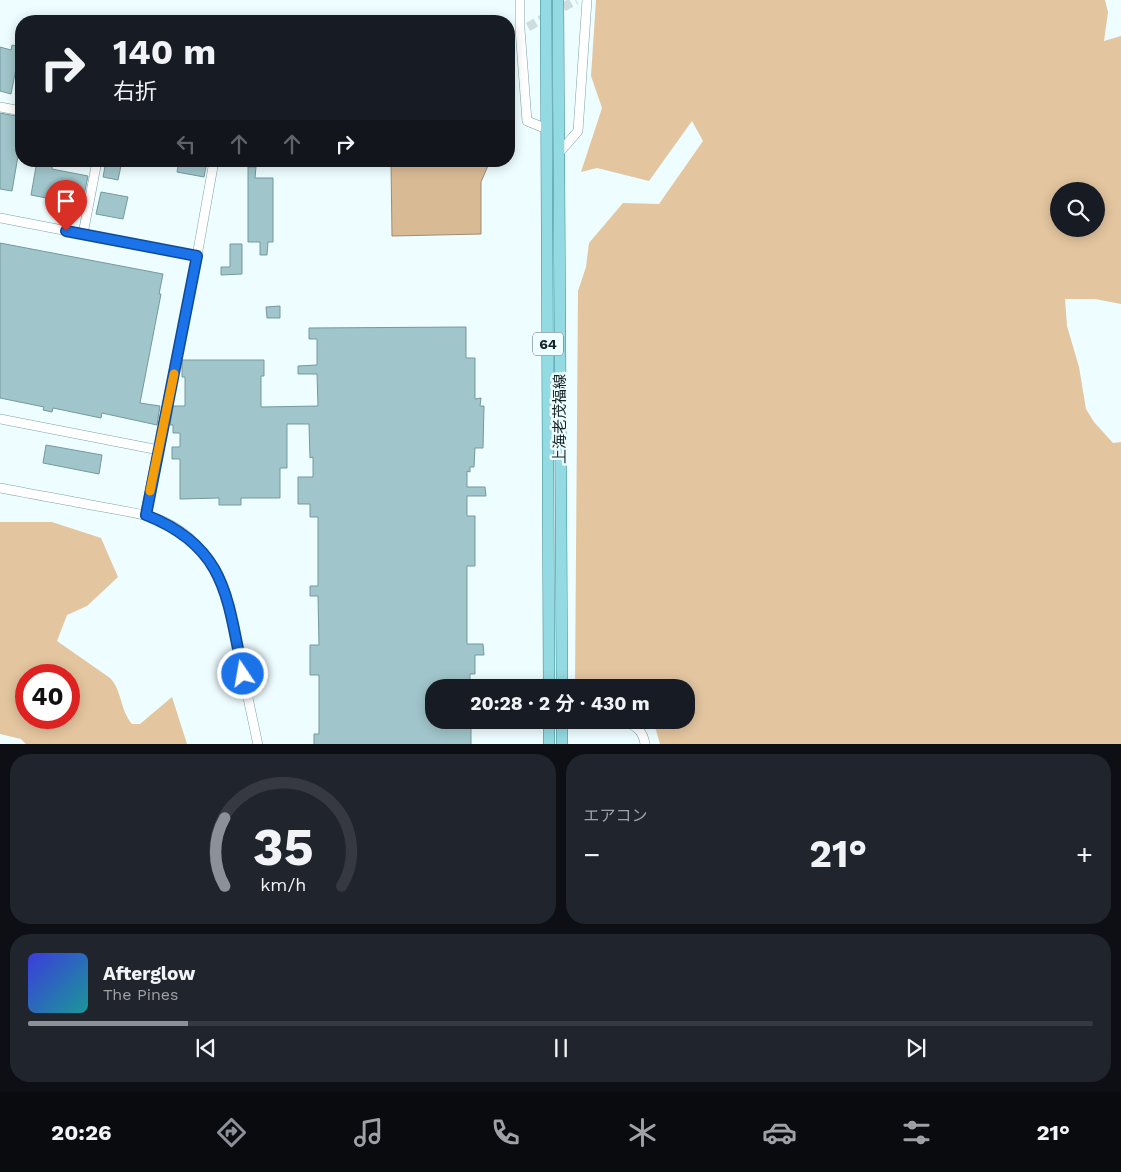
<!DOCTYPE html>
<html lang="ja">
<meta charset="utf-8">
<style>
:root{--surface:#171b24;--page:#20242c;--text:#f1f3f6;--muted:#9ea1a6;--line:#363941;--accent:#8c9099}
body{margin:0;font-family:"Work Sans","Noto Sans JP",sans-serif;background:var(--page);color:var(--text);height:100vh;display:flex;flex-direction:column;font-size:19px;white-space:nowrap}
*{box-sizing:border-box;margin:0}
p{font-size:16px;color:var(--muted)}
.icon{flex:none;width:28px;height:28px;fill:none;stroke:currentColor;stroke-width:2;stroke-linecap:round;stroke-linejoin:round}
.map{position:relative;height:744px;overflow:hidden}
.sheet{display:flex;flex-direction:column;gap:10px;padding:10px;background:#0d0f14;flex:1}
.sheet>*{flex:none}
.top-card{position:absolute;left:15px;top:15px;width:500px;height:152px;border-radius:20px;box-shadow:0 2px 12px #0003;background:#171b24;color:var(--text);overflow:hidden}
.buttons{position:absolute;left:1050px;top:182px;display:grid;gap:10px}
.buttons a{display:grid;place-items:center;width:55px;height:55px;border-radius:50%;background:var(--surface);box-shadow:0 2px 12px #0003;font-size:25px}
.speed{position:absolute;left:15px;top:664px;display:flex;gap:10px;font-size:25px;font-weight:700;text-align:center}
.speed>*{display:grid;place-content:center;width:65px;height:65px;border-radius:50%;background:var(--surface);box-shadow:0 2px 12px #0003;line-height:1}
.speed .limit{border:8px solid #d22;background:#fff;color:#111}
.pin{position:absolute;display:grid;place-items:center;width:42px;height:42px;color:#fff;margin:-51px -21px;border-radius:50% 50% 50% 0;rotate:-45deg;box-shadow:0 0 5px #0007}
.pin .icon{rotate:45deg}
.me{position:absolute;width:55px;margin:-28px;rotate:348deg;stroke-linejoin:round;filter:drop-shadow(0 0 4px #0008)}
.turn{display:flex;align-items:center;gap:18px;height:105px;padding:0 15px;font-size:22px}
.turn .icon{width:65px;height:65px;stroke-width:2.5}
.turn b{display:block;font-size:35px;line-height:42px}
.lanes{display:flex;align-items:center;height:48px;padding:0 15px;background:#0003;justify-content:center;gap:25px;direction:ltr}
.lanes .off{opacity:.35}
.big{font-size:38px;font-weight:700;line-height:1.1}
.sheet .card{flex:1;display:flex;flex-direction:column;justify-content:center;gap:8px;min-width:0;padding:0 18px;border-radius:20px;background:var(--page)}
.sheet .dial{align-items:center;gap:0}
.dial svg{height:130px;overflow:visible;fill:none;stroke:var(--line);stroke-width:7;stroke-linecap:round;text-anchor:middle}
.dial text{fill:var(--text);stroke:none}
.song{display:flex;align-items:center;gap:15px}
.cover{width:60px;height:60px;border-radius:8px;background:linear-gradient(135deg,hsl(240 70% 55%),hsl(180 70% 35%))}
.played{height:5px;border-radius:2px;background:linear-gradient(90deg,var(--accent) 15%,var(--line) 15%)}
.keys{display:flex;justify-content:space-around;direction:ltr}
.heat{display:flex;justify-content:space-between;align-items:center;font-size:28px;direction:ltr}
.sheet .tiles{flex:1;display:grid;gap:10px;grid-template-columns:1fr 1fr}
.card:last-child{grid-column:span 2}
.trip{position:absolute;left:425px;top:679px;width:270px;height:50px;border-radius:20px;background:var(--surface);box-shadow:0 2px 12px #0003;font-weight:700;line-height:50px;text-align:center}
.tab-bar{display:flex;height:80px;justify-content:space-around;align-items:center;background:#090b0e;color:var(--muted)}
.tab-bar .icon{width:35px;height:35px}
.tab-bar .current{color:var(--accent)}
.tab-bar b{font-size:22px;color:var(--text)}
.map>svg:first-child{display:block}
</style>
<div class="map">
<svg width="1121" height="745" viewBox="0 0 1121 745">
<rect width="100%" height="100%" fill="#eefdff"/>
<g fill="#e3c59f" fill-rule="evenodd">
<path d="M596 0H1105L1108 12 1104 41 1121 36V304L1095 299H1065L1067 326 1079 367 1086 409 1094 422 1113 443 1121 442V744H660L656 730 649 720H686V688L575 687 578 291 586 267 589 243 623 203 659 204 703 141 692 121 649 181 597 168 581 172 602 108 591 76ZM1059 191H1096V229H1059Z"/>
<path d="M0 522H52L101 538 118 577 87 606 67 615 57 641 110 678C122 690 120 710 132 724H140L172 697 187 744H26L21 739 0 734ZM26 675H69V718H26Z"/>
</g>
<path fill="#d8ba95" stroke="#9d8d73" d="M391 161H490L481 182V234L392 236Z"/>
<g fill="#a0c5ca" stroke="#75999d">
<path d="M12 45 21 47V60L18 59 11 94 0 91V47L11 50Z"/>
<path d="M0 113 21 117V156H18L12 191 0 189Z"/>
<path d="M37 161H53L52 169 88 176 82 205 31 195Z"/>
<path d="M106 161H122L118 180 103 177Z"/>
<path d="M179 161H207L204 177 177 172Z"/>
<path d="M248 167H256L255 178H273V242H268L267 255H260V242H248Z"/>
<path d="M101 192 128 197 123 219 96 214Z"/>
<path d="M0 243 163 274 159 294H161L140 403 160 406 157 425 102 413 101 418 53 408 52 412 43 410 44 407 0 398Z"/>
<path d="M230 244H242V274L221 275V267H230Z"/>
<path d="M280 306V318H267L266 307Z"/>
<path d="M466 327V358H475V399L481 398 480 406H484L483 448H475L474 467H470V472L467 471V487H485L486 496H467V516H475V566H467V644H483L484 655H475V674H470V681H467V688H434V720H467V722H471V745H314V734H319V675H310V645H319L318 596H310V586H318V517H310V504H298V477H313V457L310 458 309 424H287V468H280V498H241V505H219V498L180 499V459H172V447H180V433H173V425H170L173 406H185V377H182V360H264V376H261V407L318 406 317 374H298V366L317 365V339H309V328Z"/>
<path d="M46 445 102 455 99 474 43 463Z"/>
</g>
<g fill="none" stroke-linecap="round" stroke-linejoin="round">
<path stroke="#cddcde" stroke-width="9" stroke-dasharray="9 4.5" stroke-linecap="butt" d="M528 27 576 0"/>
<g stroke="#7ea2a6" stroke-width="10">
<g id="minor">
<path d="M520 0V29L527 121 547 129"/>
<path d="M0 107 21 111"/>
<path d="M559 153 578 131 587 0"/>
<path d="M0 218 197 256"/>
<path d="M83 234 97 161"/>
<path d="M0 419 159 450"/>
<path d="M0 488C30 494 61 499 91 505 108 508 126 511 144 515 184 524 213 556 226 594L258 745"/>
<path d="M145 515 197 256 214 161"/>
<path d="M562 721 626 722C638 727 643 732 645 744"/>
</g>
</g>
<g stroke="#398a94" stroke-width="12">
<g id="major">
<path d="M546 0 549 688"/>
<path d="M558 0 562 688"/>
<path d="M562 720V745"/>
<path d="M549 745V720"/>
</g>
</g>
<use href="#minor" stroke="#fff" stroke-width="9"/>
<use href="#major" stroke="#94dae2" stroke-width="11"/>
</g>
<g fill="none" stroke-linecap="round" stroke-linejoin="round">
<g stroke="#114b97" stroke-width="12">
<path id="route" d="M66 231 197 256 146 515C227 547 227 598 243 674"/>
</g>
<use href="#route" stroke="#1a73e8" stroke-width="9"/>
<path stroke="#f59e0b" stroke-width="9" d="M150 491 174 374"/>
</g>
<g text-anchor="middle" stroke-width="5" stroke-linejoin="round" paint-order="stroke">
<rect fill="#eefdff" stroke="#556466" stroke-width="1" x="533" y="332.5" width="30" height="23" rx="4"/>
<g font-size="14" font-weight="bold" fill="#142325">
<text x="548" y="349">64</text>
</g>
<g font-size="15" fill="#142325" stroke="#eefdff">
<text transform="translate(560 419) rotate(-90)" y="5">上海老茂福線</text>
</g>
</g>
</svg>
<div class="buttons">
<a><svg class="icon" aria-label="search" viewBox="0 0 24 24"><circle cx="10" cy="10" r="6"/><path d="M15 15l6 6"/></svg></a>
</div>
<div class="speed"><div class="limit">40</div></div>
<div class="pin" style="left:66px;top:231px;background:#d93025"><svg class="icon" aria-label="arrive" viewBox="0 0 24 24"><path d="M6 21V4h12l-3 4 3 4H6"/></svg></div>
<svg class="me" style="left:243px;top:674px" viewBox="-20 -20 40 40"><circle r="17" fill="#1a73e8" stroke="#fff" stroke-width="3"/><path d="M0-11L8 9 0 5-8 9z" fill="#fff"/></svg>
<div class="trip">20:28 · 2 分 · 430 m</div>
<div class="top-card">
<div class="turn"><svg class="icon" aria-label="right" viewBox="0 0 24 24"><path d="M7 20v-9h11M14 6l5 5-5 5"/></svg><div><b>140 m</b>右折</div></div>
<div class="lanes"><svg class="icon off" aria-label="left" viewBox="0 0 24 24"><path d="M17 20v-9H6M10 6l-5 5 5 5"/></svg><svg class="icon off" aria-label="ahead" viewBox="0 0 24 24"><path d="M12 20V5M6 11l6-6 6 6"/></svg><svg class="icon off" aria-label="ahead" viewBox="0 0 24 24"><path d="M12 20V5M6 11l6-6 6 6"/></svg><svg class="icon" aria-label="right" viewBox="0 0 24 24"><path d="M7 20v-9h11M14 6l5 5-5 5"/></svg></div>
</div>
</div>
<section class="sheet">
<div class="tiles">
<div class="card dial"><svg viewBox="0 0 100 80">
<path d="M14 69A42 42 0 1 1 86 69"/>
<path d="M14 69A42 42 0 0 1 14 27" stroke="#8c9099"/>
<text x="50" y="56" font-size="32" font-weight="700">35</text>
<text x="50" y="72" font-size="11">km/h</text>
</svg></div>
<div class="card"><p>エアコン</p>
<div class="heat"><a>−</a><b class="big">21°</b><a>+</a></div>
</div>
<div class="card">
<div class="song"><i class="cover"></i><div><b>Afterglow</b><p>The Pines</p></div></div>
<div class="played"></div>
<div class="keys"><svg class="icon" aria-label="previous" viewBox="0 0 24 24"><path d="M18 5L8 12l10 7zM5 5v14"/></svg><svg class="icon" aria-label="pause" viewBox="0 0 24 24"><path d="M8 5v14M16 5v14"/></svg><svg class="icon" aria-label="next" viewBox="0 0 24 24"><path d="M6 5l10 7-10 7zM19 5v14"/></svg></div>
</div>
</div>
</section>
<nav class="tab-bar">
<b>20:26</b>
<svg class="icon current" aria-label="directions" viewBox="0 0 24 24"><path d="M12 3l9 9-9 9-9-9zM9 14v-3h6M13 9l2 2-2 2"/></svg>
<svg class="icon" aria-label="music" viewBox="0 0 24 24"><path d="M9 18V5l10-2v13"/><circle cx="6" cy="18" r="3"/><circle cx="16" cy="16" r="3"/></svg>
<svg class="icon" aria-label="phone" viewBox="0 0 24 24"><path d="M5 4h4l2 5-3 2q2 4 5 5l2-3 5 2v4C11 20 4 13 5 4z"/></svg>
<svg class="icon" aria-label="climate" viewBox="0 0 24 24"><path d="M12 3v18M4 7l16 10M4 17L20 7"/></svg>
<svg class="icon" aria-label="car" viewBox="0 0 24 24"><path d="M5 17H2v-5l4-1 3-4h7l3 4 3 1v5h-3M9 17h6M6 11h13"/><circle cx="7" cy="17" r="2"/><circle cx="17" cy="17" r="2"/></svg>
<svg class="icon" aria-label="filters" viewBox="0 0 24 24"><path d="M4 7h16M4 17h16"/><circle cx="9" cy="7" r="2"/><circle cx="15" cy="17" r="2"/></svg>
<b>21°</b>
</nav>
